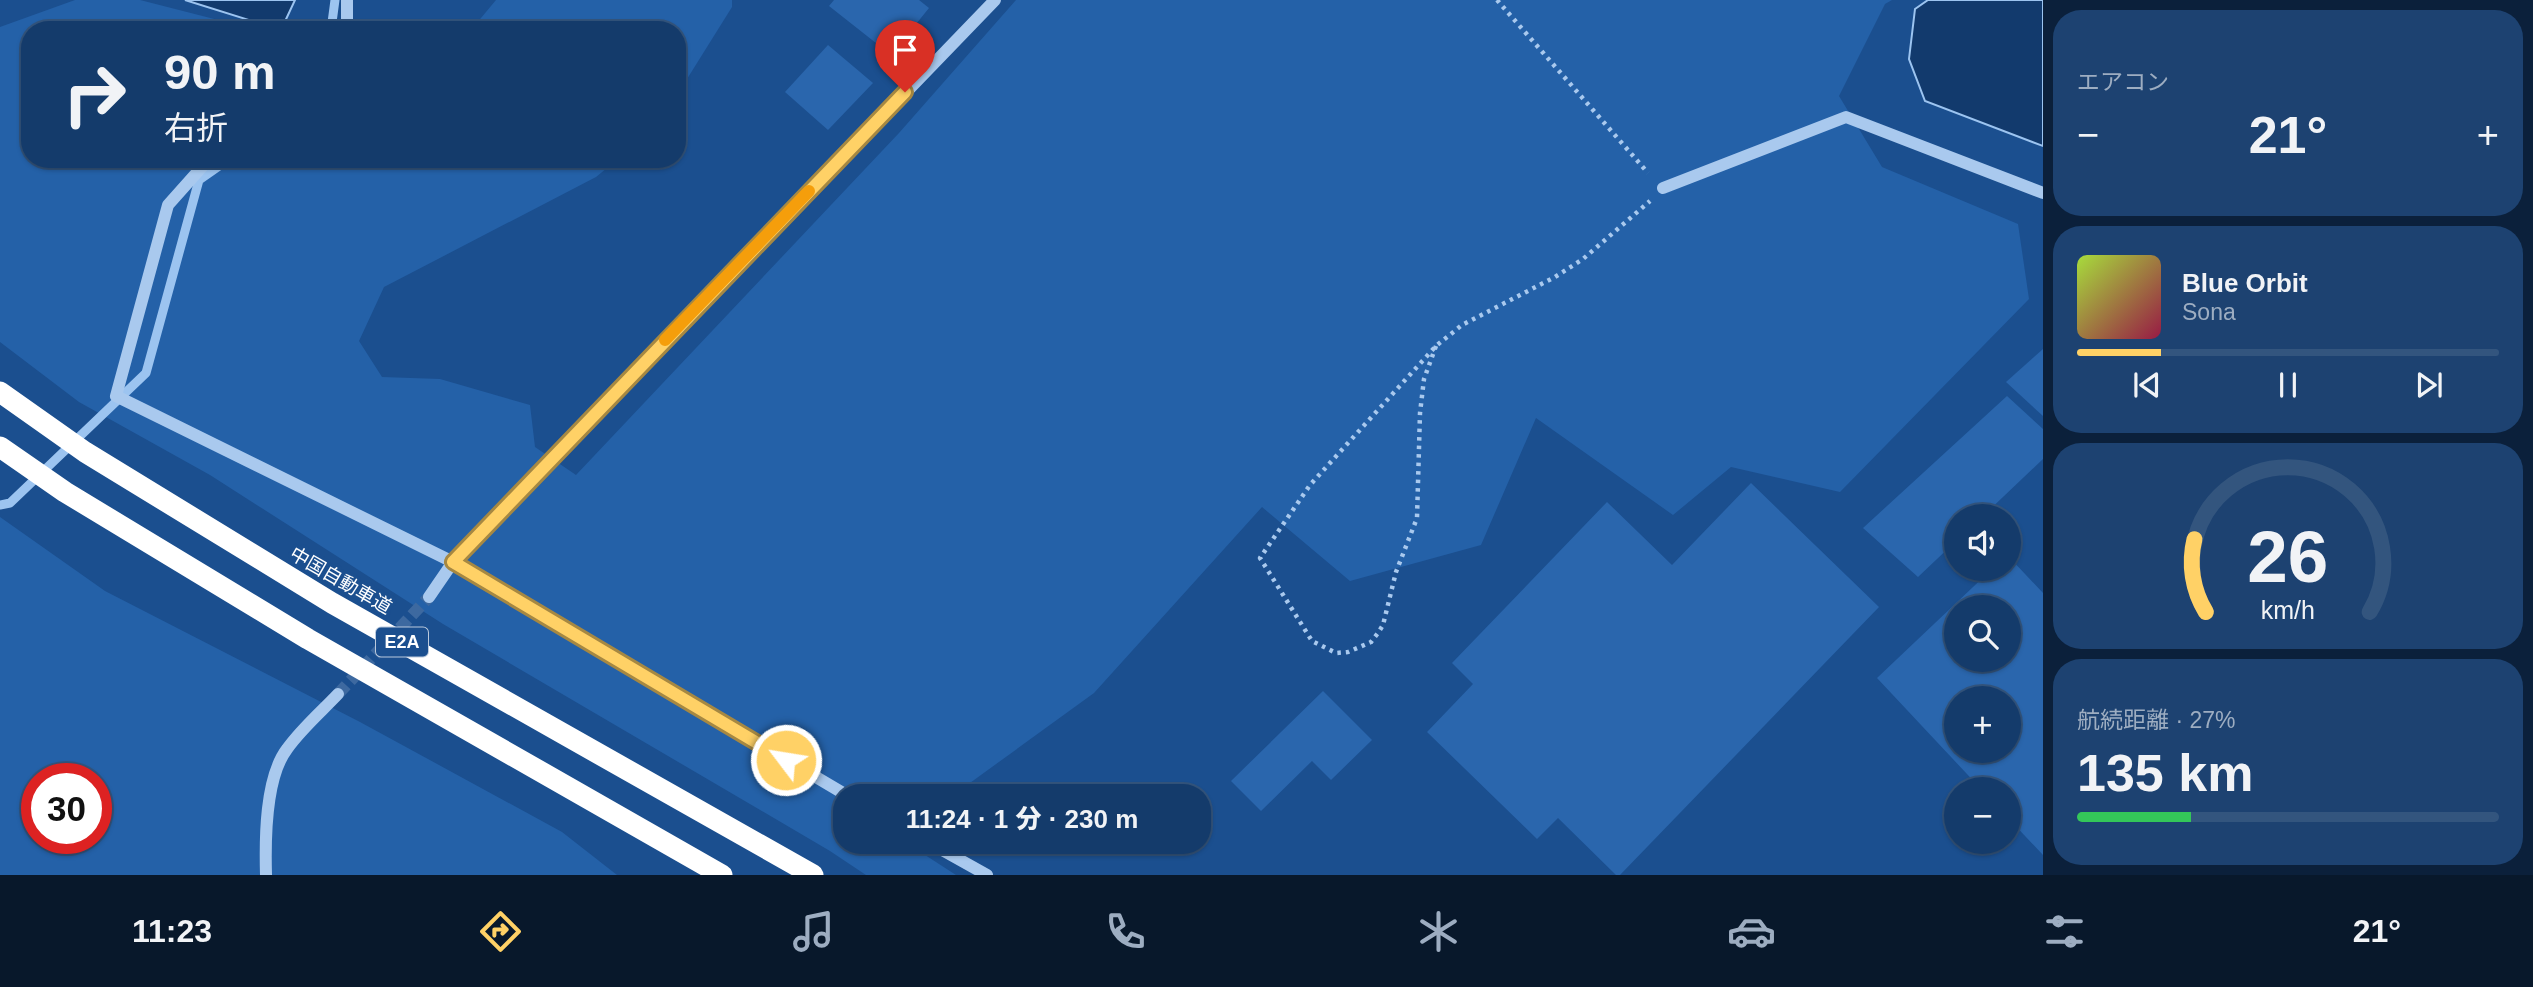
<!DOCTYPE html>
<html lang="ja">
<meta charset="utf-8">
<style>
:root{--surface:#143b6b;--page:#1d4271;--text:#f1f3f6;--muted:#9dadc1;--line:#33557e;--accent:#ffd166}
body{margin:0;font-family:Arial,"Noto Sans JP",sans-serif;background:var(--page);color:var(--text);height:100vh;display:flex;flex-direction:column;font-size:26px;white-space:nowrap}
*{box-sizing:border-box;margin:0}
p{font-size:23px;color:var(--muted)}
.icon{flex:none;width:38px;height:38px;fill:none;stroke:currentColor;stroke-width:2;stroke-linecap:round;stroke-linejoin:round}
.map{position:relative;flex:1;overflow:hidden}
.details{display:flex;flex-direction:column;gap:10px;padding:10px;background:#0b203b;width:490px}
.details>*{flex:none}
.top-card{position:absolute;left:21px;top:21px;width:665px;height:147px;border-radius:28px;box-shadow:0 2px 5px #0004,0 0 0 2px var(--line);background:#143b6b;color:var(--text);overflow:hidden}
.tools{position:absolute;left:1944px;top:504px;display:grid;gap:14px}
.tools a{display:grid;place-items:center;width:77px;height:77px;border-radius:50%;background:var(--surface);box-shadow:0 2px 5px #0004,0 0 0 2px var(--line);font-size:35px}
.speed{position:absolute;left:21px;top:763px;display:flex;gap:14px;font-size:35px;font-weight:700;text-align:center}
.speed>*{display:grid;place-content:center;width:91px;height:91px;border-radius:50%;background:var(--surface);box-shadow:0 2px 5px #0004,0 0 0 2px var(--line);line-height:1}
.speed .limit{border:10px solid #d22;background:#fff;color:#111}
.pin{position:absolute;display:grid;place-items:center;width:60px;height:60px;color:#fff;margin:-72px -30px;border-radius:50% 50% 50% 0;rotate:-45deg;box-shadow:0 0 7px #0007}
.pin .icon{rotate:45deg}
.me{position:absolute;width:77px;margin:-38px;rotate:301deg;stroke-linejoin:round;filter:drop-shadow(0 0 5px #0008)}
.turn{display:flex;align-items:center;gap:24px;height:147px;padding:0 28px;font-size:32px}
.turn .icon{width:91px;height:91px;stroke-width:2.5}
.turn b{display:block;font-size:49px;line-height:60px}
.big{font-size:52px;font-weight:800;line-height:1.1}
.details .card{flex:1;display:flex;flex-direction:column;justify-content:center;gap:10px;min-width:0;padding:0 24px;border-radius:28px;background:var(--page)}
.details .dial{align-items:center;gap:0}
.dial svg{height:182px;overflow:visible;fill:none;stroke:var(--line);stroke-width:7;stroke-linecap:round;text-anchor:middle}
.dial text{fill:var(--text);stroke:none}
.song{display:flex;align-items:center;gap:21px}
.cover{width:84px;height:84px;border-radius:10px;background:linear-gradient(135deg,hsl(80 70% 55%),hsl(340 70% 35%))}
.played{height:7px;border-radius:4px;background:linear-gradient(90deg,var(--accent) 20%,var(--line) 20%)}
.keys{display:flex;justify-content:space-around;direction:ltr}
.heat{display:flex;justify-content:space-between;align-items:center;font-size:38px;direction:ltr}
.charge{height:10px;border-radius:5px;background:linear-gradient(90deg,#34c759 27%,var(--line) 0)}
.trip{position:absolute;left:833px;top:784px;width:378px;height:70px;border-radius:28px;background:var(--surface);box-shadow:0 2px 5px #0004,0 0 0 2px var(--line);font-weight:800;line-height:70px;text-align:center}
.tab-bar{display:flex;height:112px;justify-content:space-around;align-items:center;background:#08182b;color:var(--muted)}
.tab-bar .icon{width:49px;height:49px}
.tab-bar .selected{color:var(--accent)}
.tab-bar b{font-size:32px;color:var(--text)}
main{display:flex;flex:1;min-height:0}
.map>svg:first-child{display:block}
</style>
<main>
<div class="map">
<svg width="2043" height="875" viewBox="0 0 2043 875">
<rect width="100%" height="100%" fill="#1b4f8f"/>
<g fill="#2461a8" fill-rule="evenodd">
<path d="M75 0H140L222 21 247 30H30V159H618L596 177 384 287 359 341 382 377 440 379 530 405 535 447 576 475 899 133 1016 0H1892L1885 4 1839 96 1882 167 2018 224 2029 299 1840 492 1731 467 1673 515 1536 418 1481 545 1350 581 1262 507 1094 693 952 796H845V842H925L922 853 956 875H866L830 851 443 624 210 475 79 402 0 342V27Z"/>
<path d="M496 0H732V7L677 95V30H471Z"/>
<path d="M0 517 105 591 360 722 562 832 617 875H0ZM37 779H96V838H37Z"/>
</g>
<g fill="#123a6d" stroke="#9cc4f0" stroke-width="2">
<path d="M185 0H295L281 30Z"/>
<path d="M1928 0H2043V146L1925 101 1909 59 1915 9Z"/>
</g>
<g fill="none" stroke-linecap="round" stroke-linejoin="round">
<g stroke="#9cc4f0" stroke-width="9">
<path d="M331 30 335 0"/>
<path d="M0 505 10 503 146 373 199 180 229 159"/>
</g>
</g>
<g fill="#2a66ad" fill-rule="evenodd">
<path d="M834 0H919L929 8 912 29 901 21 881 47 829 6Z"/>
<path d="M828 45 873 83 828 130 785 92Z"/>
<path d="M2043 349V416L2006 382Z"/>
<path d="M2007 396 2043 429V459L1983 516H1956V541L1918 577 1863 528Z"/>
<path d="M1751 483 1879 607 1620 875H1616L1558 818 1537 839 1427 732 1473 684 1452 663 1607 502 1672 565Z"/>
<path d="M2009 557 2043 593V855L2009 819V789H1981L1877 678 1992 569H2009ZM1956 607H2009V660H1956ZM1956 698H2009V751H1956Z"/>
<path d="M1323 691 1372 740 1331 780 1312 761 1261 811 1231 781Z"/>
</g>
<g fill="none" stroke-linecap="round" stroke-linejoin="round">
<path stroke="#3d69a0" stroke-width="12" stroke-dasharray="12 6" stroke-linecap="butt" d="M338 694 429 597"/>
<g stroke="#a9c9ee" stroke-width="4.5" stroke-dasharray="3.5 5" stroke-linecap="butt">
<path d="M1497 0 1648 173"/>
<path d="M1436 346 1424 379 1420 413 1417 518 1396 572 1383 625 1378 633 1371 642 1348 652 1336 653 1312 641 1260 558 1310 485 1436 346 1462 325 1555 277 1583 259 1650 201"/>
</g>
<g stroke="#a9c9ee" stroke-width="12">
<path d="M347 30V0"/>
<path d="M209 159 168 205 116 396 453 562 848 796"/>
<path d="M1663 188 1846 117 2043 193"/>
<path d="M429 597 453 562 995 0"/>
<path d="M928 842 987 875"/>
<path d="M266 875C265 839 265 778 287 749 301 729 322 711 338 694"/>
</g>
<g stroke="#fff" stroke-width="21">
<path d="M0 392 85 452 332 603 813 875"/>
<path d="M0 447 65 492 308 639 722 875"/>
</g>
</g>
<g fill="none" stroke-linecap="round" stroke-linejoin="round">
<g stroke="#a68842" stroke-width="18">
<path id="route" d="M786 760 453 562 905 92"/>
</g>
<use href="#route" stroke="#ffd166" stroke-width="12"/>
<path stroke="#f59e0b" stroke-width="12" d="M665 340 809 191"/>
</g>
<g text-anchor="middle" stroke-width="7" stroke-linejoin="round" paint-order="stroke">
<rect fill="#1b4f8f" stroke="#bbcadd" stroke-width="2" x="376" y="627.5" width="52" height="29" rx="5"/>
<g font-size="18" font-weight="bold" fill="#fff">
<text x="402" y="648">E2A</text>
</g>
<g font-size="19" fill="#fff" stroke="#1b4f8f">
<text transform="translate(341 580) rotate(30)" y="7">中国自動車道</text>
</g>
</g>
</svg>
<div class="tools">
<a><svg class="icon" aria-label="sound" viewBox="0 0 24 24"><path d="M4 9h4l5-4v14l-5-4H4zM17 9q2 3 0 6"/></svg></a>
<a><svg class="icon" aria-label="search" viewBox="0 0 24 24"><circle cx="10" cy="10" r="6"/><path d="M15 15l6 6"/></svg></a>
<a>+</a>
<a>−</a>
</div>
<div class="speed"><div class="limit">30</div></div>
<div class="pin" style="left:905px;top:92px;background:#d93025"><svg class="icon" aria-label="arrive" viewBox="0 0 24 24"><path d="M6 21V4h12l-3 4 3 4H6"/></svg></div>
<svg class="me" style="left:786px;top:760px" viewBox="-20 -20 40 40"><circle r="17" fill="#ffd166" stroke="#fff" stroke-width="3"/><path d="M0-11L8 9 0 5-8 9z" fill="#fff"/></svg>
<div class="trip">11:24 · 1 分 · 230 m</div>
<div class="top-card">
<div class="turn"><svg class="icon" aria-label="right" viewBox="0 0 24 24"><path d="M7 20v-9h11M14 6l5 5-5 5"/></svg><div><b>90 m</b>右折</div></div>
</div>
</div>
<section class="details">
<div class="card"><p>エアコン</p>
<div class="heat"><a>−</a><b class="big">21°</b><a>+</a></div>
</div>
<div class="card">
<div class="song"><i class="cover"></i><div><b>Blue Orbit</b><p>Sona</p></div></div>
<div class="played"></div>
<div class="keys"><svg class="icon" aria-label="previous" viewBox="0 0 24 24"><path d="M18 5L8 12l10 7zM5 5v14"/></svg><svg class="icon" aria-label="pause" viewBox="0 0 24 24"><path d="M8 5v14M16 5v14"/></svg><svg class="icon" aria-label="next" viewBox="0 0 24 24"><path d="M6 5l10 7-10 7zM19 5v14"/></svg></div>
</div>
<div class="card dial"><svg viewBox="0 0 100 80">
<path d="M14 69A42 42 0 1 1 86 69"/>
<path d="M14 69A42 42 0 0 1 9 37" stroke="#ffd166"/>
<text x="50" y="56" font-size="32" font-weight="700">26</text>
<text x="50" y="72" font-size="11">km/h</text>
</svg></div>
<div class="card"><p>航続距離 · 27%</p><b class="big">135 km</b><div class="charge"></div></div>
</section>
</main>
<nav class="tab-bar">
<b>11:23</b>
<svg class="icon selected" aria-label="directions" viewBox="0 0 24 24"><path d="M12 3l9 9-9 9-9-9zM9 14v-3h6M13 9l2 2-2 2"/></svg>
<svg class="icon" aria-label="music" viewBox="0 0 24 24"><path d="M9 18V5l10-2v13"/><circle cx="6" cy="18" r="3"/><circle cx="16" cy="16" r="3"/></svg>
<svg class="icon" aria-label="phone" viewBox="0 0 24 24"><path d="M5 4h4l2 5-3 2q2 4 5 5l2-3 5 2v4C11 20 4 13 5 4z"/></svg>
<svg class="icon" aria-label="climate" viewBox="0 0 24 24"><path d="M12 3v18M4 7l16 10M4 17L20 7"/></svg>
<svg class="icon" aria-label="car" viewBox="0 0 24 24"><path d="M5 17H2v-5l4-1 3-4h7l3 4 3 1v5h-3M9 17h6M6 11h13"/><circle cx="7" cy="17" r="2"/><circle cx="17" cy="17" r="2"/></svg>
<svg class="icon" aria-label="filters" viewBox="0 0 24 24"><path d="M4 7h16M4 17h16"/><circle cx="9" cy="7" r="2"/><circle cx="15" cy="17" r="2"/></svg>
<b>21°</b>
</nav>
